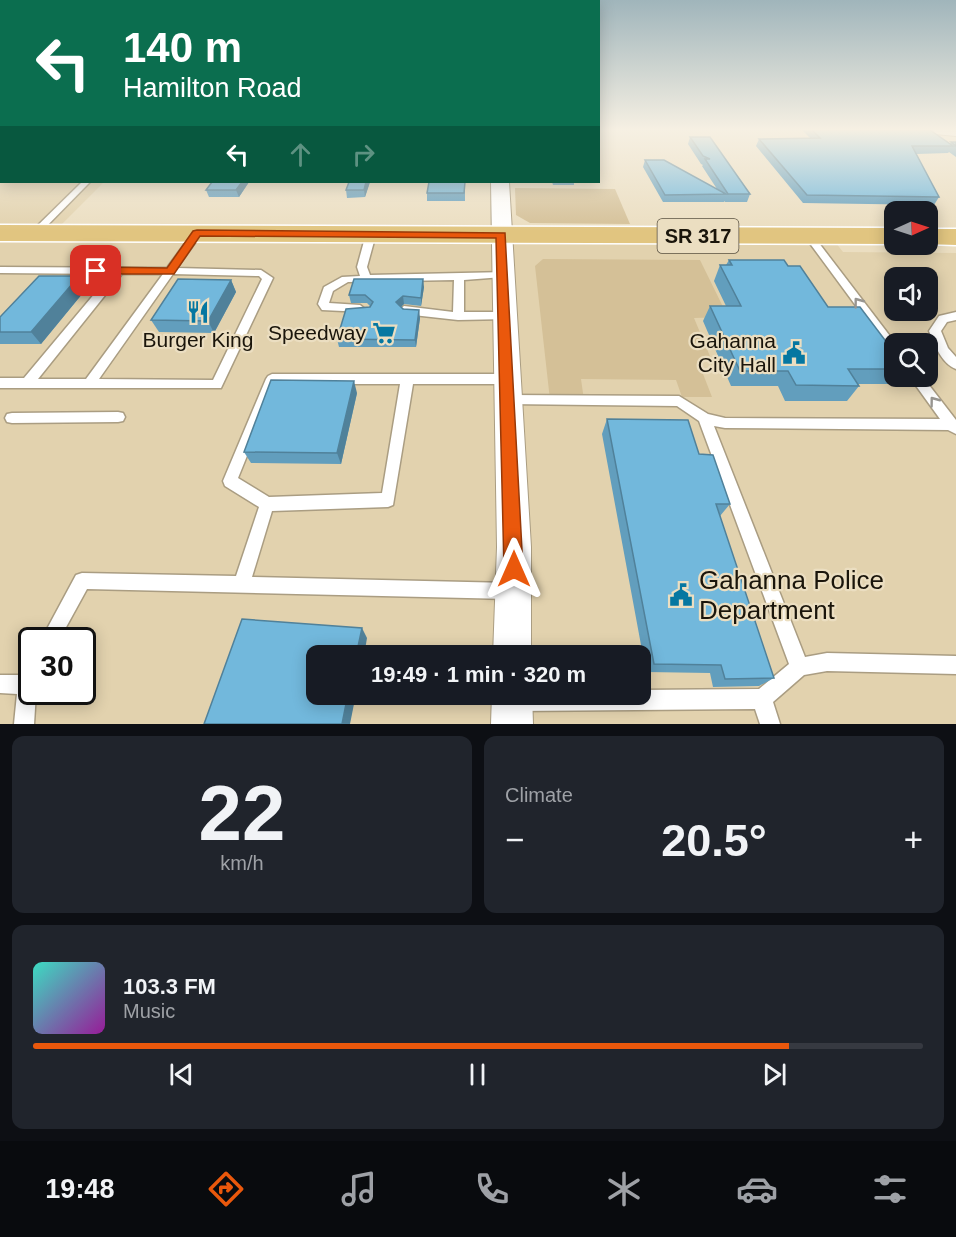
<!DOCTYPE html>
<meta charset="utf-8">
<style>
:root{--surface:#171b24;--page:#20242c;--text:#f1f3f6;--muted:#9ea1a6;--line:#363941;--accent:#ea580c}
body{margin:0;font-family:Arial,sans-serif;background:var(--page);color:var(--text);height:100vh;display:flex;flex-direction:column;font-size:22px;white-space:nowrap}
*{box-sizing:border-box;margin:0}
p{font-size:20px;color:var(--muted)}
.icon{flex:none;width:33px;height:33px;fill:none;stroke:currentColor;stroke-width:2;stroke-linecap:round;stroke-linejoin:round}
.map{position:relative;height:724px;overflow:hidden}
.drawer{display:flex;flex-direction:column;gap:12px;padding:12px;background:#0d0f14;flex:1}
.drawer>*{flex:none}
.guide{position:absolute;left:0px;top:0px;width:600px;height:183px;box-shadow:0 3px 15px #0003;background:#0b6e4f;color:#fff;overflow:hidden}
.needle{width:39px;rotate:87deg}
.controls{position:absolute;left:884px;top:201px;display:grid;gap:12px}
.controls a{display:grid;place-items:center;width:54px;height:54px;border-radius:12px;background:var(--surface);box-shadow:0 3px 15px #0003;font-size:30px}
.speed{position:absolute;left:18px;top:627px;display:flex;gap:12px;font-size:30px;font-weight:700;text-align:center}
.speed>*{display:grid;place-content:center;width:78px;height:78px;border-radius:50%;background:var(--surface);box-shadow:0 3px 15px #0003;line-height:1}
.speed .limit{border:3px solid #111;border-radius:9px;background:#fff;color:#111}
.pin{position:absolute;display:grid;place-items:center;width:51px;height:51px;color:#fff;margin:-26px;border-radius:12px;box-shadow:0 3px 9px #0006}
.me{position:absolute;width:66px;margin:-33px;rotate:0deg;stroke-linejoin:round;filter:drop-shadow(0 0 4px #0008)}
.turn{display:flex;align-items:center;gap:21px;height:126px;padding:0 24px;font-size:27px}
.turn .icon{width:78px;height:78px;stroke-width:2.5}
.turn b{display:block;font-size:42px;line-height:51px}
.lanes{display:flex;align-items:center;height:57px;padding:0 24px;background:#0003;justify-content:center;gap:30px;direction:ltr}
.lanes .off{opacity:.35}
.big{font-size:45px;font-weight:600;line-height:1.1}
.drawer .card{flex:1;display:flex;flex-direction:column;justify-content:center;gap:9px;min-width:0;padding:0 21px;border-radius:12px;background:var(--page)}
.drawer .dial{align-items:center;gap:0}
.dial b{font-size:78px;line-height:1}
.song{display:flex;align-items:center;gap:18px}
.cover{width:72px;height:72px;border-radius:9px;background:linear-gradient(135deg,hsl(170 70% 55%),hsl(300 70% 35%))}
.played{height:6px;border-radius:3px;background:linear-gradient(90deg,var(--accent) 85%,var(--line) 85%)}
.keys{display:flex;justify-content:space-around;direction:ltr}
.heat{display:flex;justify-content:space-between;align-items:center;font-size:33px;direction:ltr}
.drawer .tiles{flex:1;display:grid;gap:12px;grid-template-columns:1fr 1fr}
.card:last-child{grid-column:span 2}
.trip{position:absolute;left:306px;top:645px;width:345px;height:60px;border-radius:12px;background:var(--surface);box-shadow:0 3px 15px #0003;font-weight:600;line-height:60px;text-align:center}
.dock{display:flex;height:96px;justify-content:space-around;align-items:center;background:#090b0e;color:var(--muted)}
.dock .icon{width:42px;height:42px}
.dock .on{color:var(--accent)}
.dock b{font-size:27px;color:var(--text)}
.map>svg:first-child{display:block}
</style>
<div class="map">
<svg width="956" height="724" viewBox="0 0 956 724">
<rect width="100%" height="100%" fill="#ebdec1"/>
<path fill="#e2d2ae" fill-rule="evenodd" d="M0 155 2 182H104L58 228 829 234 843 252 956 253V724H0ZM894 278H927V310H894ZM894 344H927V376H894ZM32 640H82V692H32ZM316 656H640V694H316Z"/>
<g fill="#d4c097">
<path d="M515 188 615 189 630 224 530 223 516 215Z"/>
<path d="M543 259 700 260 728 317 694 318 712 361H698L712 397H682L676 380 581 379 584 400H550L535 266Z"/>
</g>
<g fill="none" stroke-linecap="round" stroke-linejoin="round">
<g stroke="#aa9d82" stroke-width="3">
<g id="service">
<rect x="0" y="163" width="2" height="4"/>
<rect x="0" y="173" width="2" height="4"/>
<path d="M82 182H90L38 235H32V231Z"/>
<path d="M197 230 202 233 177 268 261 270 273 278 221 388H0V378H24L111 274 0 273V267L167 268 194 231ZM122 274H163L86 379H38ZM173 274 259 276 262 279 213 380 99 379Z"/>
<path d="M371 231 376 234 367 267 370 275 507 272V276L503 277 464 280V312H504L510 316 508 319 458 320 404 314 399 310 404 306 453 312 454 280 348 282 333 291 329 303 360 305 365 309 364 312 322 310 318 304 324 287 342 277 360 276 357 267 366 234Z"/>
<path d="M809 233 812 234 896 344H894V353L890 352 806 238 804 236Z"/>
<path d="M956 312V320L947 322 941 331 948 348 956 357V369C941 363 935 345 929 331L939 316Z"/>
<path d="M272 374H507L511 376 513 379 511 382 507 384H413L393 505 388 507 272 511 252 577 511 583 517 585 519 591 517 597 511 599 87 589 59 640H41L76 575 82 573 236 576 259 507 225 486 223 481 266 379 268 376ZM276 384H400L382 493 269 497 238 478Z"/>
<path d="M909 376H922L956 420V434L948 430 725 428 714 426 805 657 827 653 956 656V674L827 671 804 675 773 702 780 724H760L755 709 516 711 509 708 506 701 509 694H640V690L759 689 789 664 699 421 677 406 508 404 503 403 502 399 503 395 679 396 708 414 725 418 940 419Z"/>
<path d="M118 412 123 413 125 417 123 421 118 422 12 423 7 422 5 418 7 414 12 413Z"/>
<path d="M32 667V692H36L34 724H14L17 694 0 693V675H22L25 669Z"/>
</g>
</g>
<g stroke="#aa9d82" stroke-width="2">
<g id="minor">
<path d="M928 130H956V136L935 134Z"/>
<path d="M491 182H509L531 547V656H493L497 547Z"/>
<path d="M492 694H532L533 724H491Z"/>
</g>
</g>
<g stroke="#fff" stroke-width="3">
<g id="primary">
<path d="M0 225 894 228V244L0 241Z"/>
<path d="M927 229H956V245L926 244Z"/>
</g>
</g>
<use href="#service" fill="#fff" fill-rule="evenodd"/>
<use href="#minor" fill="#fff" fill-rule="evenodd"/>
<use href="#primary" fill="#e1c580" fill-rule="evenodd"/>
</g>
<g fill="#629ebd">
<path d="M802 130H930L950 144 951 142H956V157L949 152 948 153 916 154 939 197 934 205 803 203 756 146 759 139 810 138Z"/>
<path d="M690 137 750 194 747 202H725L724 201V202H663L643 167 645 160 717 189 702 166 703 165 701 164 688 144Z"/>
<path d="M212 182H249L239 197H209L206 190Z"/>
<path d="M370 182 365 197 347 198 346 190Z"/>
<path d="M465 182V201H427V193Z"/>
<path d="M552 182H574V185H553Z"/>
<path d="M729 260 788 266 828 307 894 352V376H900L893 384H858L859 386 847 401H785L778 386H731L703 321 710 306H726L714 281 720 265H726Z"/>
<path d="M231 280 236 292 214 333 159 332 151 320Z"/>
<path d="M424 287 421 306 404 304 401 307 420 318 416 347H339L337 339 370 306 367 303H351L349 295Z"/>
<path d="M87 288 41 344H0V317Z"/>
<path d="M357 393 341 464 251 463 244 452Z"/>
<path d="M607 419 699 454 730 504 720 516 774 678 759 686 713 687 710 673 646 672 602 434Z"/>
</g>
<g fill="#50819a">
<path d="M242 182H249L239 197 236 190Z"/>
<path d="M366 182H370L365 197 364 190Z"/>
<path d="M79 276 87 288 41 344 31 332Z"/>
<path d="M423 279 424 287 421 306V298Z"/>
<path d="M231 280 236 292 214 333 208 321Z"/>
<path d="M403 296 404 304 397 310 396 302Z"/>
<path d="M419 310 420 318 416 347 415 340Z"/>
<path d="M354 381 357 393 341 464 337 453Z"/>
<path d="M362 628 367 638 364 656H356Z"/>
<path d="M348 694H356L350 724H342Z"/>
</g>
<g fill="#72b8dc" stroke="#50819a" stroke-width="1.5">
<path d="M812 130H930L953 146H912L939 197 807 195 759 139 820 138Z"/>
<path d="M690 137H710L750 194H728L705 159H710L703 156Z"/>
<path d="M951 142H956V146Z"/>
<path d="M645 160H664L726 194 665 195Z"/>
<path d="M212 182H242L236 190H206Z"/>
<path d="M349 182H366L364 190H346Z"/>
<path d="M429 182H465L464 193H427Z"/>
<path d="M729 260H784L788 266H800L828 307H860L894 352V369H848L859 386 796 385 788 371H740L710 306H741L720 265H732Z"/>
<path d="M39 276H79L31 332H0V317Z"/>
<path d="M178 279 231 280 208 321 151 320Z"/>
<path d="M354 279H423L421 298 403 296 396 302 403 309 419 310 415 340 337 339 346 309 370 307 373 302 365 295H349Z"/>
<path d="M271 380 354 381 337 453 244 452Z"/>
<path d="M607 419 688 420 699 454 713 455 730 504H716L774 678 725 679 721 665 654 664Z"/>
<path d="M242 619 362 628 356 656H316V694H348L342 724H204Z"/>
</g>
<defs><path id="oneway-chevron" d="M-2-3.5L2.5 0L-2 3.5" fill="none" stroke-width="1.6" stroke-linecap="round" stroke-linejoin="round" transform="scale(1.5)"/></defs>
<g stroke="#989691">
<use href="#oneway-chevron" transform="translate(858 302) rotate(-127)"/>
<use href="#oneway-chevron" transform="translate(934 401) rotate(-127)"/>
</g>
<linearGradient id="sky" x2="0" y2="1"><stop stop-color="#a0b5bb"/><stop offset="0.56" stop-color="#f6f0e3"/><stop offset="1" stop-color="#f6f0e3" stop-opacity="0"/></linearGradient>
<rect width="956" height="231" fill="url(#sky)"/>
<path fill="#ea580c" stroke="#983908" stroke-width="1.5" d="M197 230 505 233 523 569 520 576 514 579 507 576 504 569 496 238 200 236 174 274H96L90 271 96 267 167 268 193 231Z"/>
<defs>
<g id="restaurant-bare" transform="scale(1.8)"><path d="M-5-6h1v4h1v-4h1v4h1v-4h1v5L-1.5 .5V6h-2V.5L-5-1ZM5-6V6H3V1.5H1.5Q1.5-4 5-6Z" fill="#0577a1" stroke="#ebdec1" stroke-width="2.5" paint-order="stroke"/></g>
<g id="supermarket-bare" transform="scale(1.8)"><path d="M-6-5.5h2.5l.6 2H6L4.5 2H-2.5L-4.4-4H-6ZM-1.5 3.2a1.3 1.3 0 1 0 .1 0ZM3 3.2a1.3 1.3 0 1 0 .1 0Z" fill="#0577a1" stroke="#ebdec1" stroke-width="2.5" paint-order="stroke"/></g>
<g id="civic-bare" transform="scale(1.8)"><path d="M-.6-6.5H3V-4.5H.6V-3L4-1V1h2V6H-6V1h2V-1L-.6-3ZM-1.2 2.5V6h2.4V2.5Z" fill="#0577a1" stroke="#ebdec1" stroke-width="2.5" paint-order="stroke"/></g>
</defs>
<g fill-rule="evenodd">
<use href="#restaurant-bare" x="198" y="312"/>
<use href="#supermarket-bare" x="384" y="333"/>
<use href="#civic-bare" x="794" y="353"/>
<use href="#civic-bare" x="681" y="595"/>
</g>
<g text-anchor="middle" stroke-width="4.5" stroke-linejoin="round" paint-order="stroke">
<rect fill="#ebdec1" stroke="#595142" stroke-width="1.5" x="657.5" y="219" width="81" height="34" rx="4.5"/>
<g font-size="20" font-weight="bold" fill="#1a150b">
<text x="698" y="243">SR 317</text>
</g>
<g font-size="21" fill="#1a150b" stroke="#ebdec1" text-anchor="end">
<text x="366" y="340">Speedway</text>
<text x="198" y="347" text-anchor="middle">Burger King</text>
<text x="776" y="348">Gahanna<tspan x="776" dy="24">City Hall</tspan></text>
</g>
<g font-size="26" fill="#1a150b" stroke="#ebdec1" text-anchor="start">
<text x="699" y="589">Gahanna Police<tspan x="699" dy="30">Department</tspan></text>
</g>
</g>
</svg>
<div class="controls">
<a><svg class="needle" viewBox="-14 -14 28 28"><path d="M0-13l5 13h-10z" fill="#e53935"/><path d="M0 13l5-13h-10z" fill="#9ea1a6"/></svg></a>
<a><svg class="icon" aria-label="sound" viewBox="0 0 24 24"><path d="M4 9h4l5-4v14l-5-4H4zM17 9q2 3 0 6"/></svg></a>
<a><svg class="icon" aria-label="search" viewBox="0 0 24 24"><circle cx="10" cy="10" r="6"/><path d="M15 15l6 6"/></svg></a>
</div>
<div class="speed"><div class="limit">30</div></div>
<div class="pin" style="left:96px;top:271px;background:#d93025"><svg class="icon" aria-label="arrive" viewBox="0 0 24 24"><path d="M6 21V4h12l-3 4 3 4H6"/></svg></div>
<svg class="me" style="left:514px;top:569px" viewBox="-20 -20 40 40"><path d="M0-17L14 15 0 8-14 15z" fill="#ea580c" stroke="#fff" stroke-width="4"/></svg>
<div class="trip">19:49 · 1 min · 320 m</div>
<div class="guide">
<div class="turn"><svg class="icon" aria-label="left" viewBox="0 0 24 24"><path d="M17 20v-9H6M10 6l-5 5 5 5"/></svg><div><b>140 m</b>Hamilton Road</div></div>
<div class="lanes"><svg class="icon" aria-label="left" viewBox="0 0 24 24"><path d="M17 20v-9H6M10 6l-5 5 5 5"/></svg><svg class="icon off" aria-label="ahead" viewBox="0 0 24 24"><path d="M12 20V5M6 11l6-6 6 6"/></svg><svg class="icon off" aria-label="right" viewBox="0 0 24 24"><path d="M7 20v-9h11M14 6l5 5-5 5"/></svg></div>
</div>
</div>
<section class="drawer">
<div class="tiles">
<div class="card dial"><b>22</b><p>km/h</p></div>
<div class="card"><p>Climate</p>
<div class="heat"><a>−</a><b class="big">20.5°</b><a>+</a></div>
</div>
<div class="card">
<div class="song"><i class="cover"></i><div><b>103.3 FM</b><p>Music</p></div></div>
<div class="played"></div>
<div class="keys"><svg class="icon" aria-label="previous" viewBox="0 0 24 24"><path d="M18 5L8 12l10 7zM5 5v14"/></svg><svg class="icon" aria-label="pause" viewBox="0 0 24 24"><path d="M8 5v14M16 5v14"/></svg><svg class="icon" aria-label="next" viewBox="0 0 24 24"><path d="M6 5l10 7-10 7zM19 5v14"/></svg></div>
</div>
</div>
</section>
<nav class="dock">
<b>19:48</b>
<svg class="icon on" aria-label="directions" viewBox="0 0 24 24"><path d="M12 3l9 9-9 9-9-9zM9 14v-3h6M13 9l2 2-2 2"/></svg>
<svg class="icon" aria-label="music" viewBox="0 0 24 24"><path d="M9 18V5l10-2v13"/><circle cx="6" cy="18" r="3"/><circle cx="16" cy="16" r="3"/></svg>
<svg class="icon" aria-label="phone" viewBox="0 0 24 24"><path d="M5 4h4l2 5-3 2q2 4 5 5l2-3 5 2v4C11 20 4 13 5 4z"/></svg>
<svg class="icon" aria-label="climate" viewBox="0 0 24 24"><path d="M12 3v18M4 7l16 10M4 17L20 7"/></svg>
<svg class="icon" aria-label="car" viewBox="0 0 24 24"><path d="M5 17H2v-5l4-1 3-4h7l3 4 3 1v5h-3M9 17h6M6 11h13"/><circle cx="7" cy="17" r="2"/><circle cx="17" cy="17" r="2"/></svg>
<svg class="icon" aria-label="filters" viewBox="0 0 24 24"><path d="M4 7h16M4 17h16"/><circle cx="9" cy="7" r="2"/><circle cx="15" cy="17" r="2"/></svg>
</nav>
